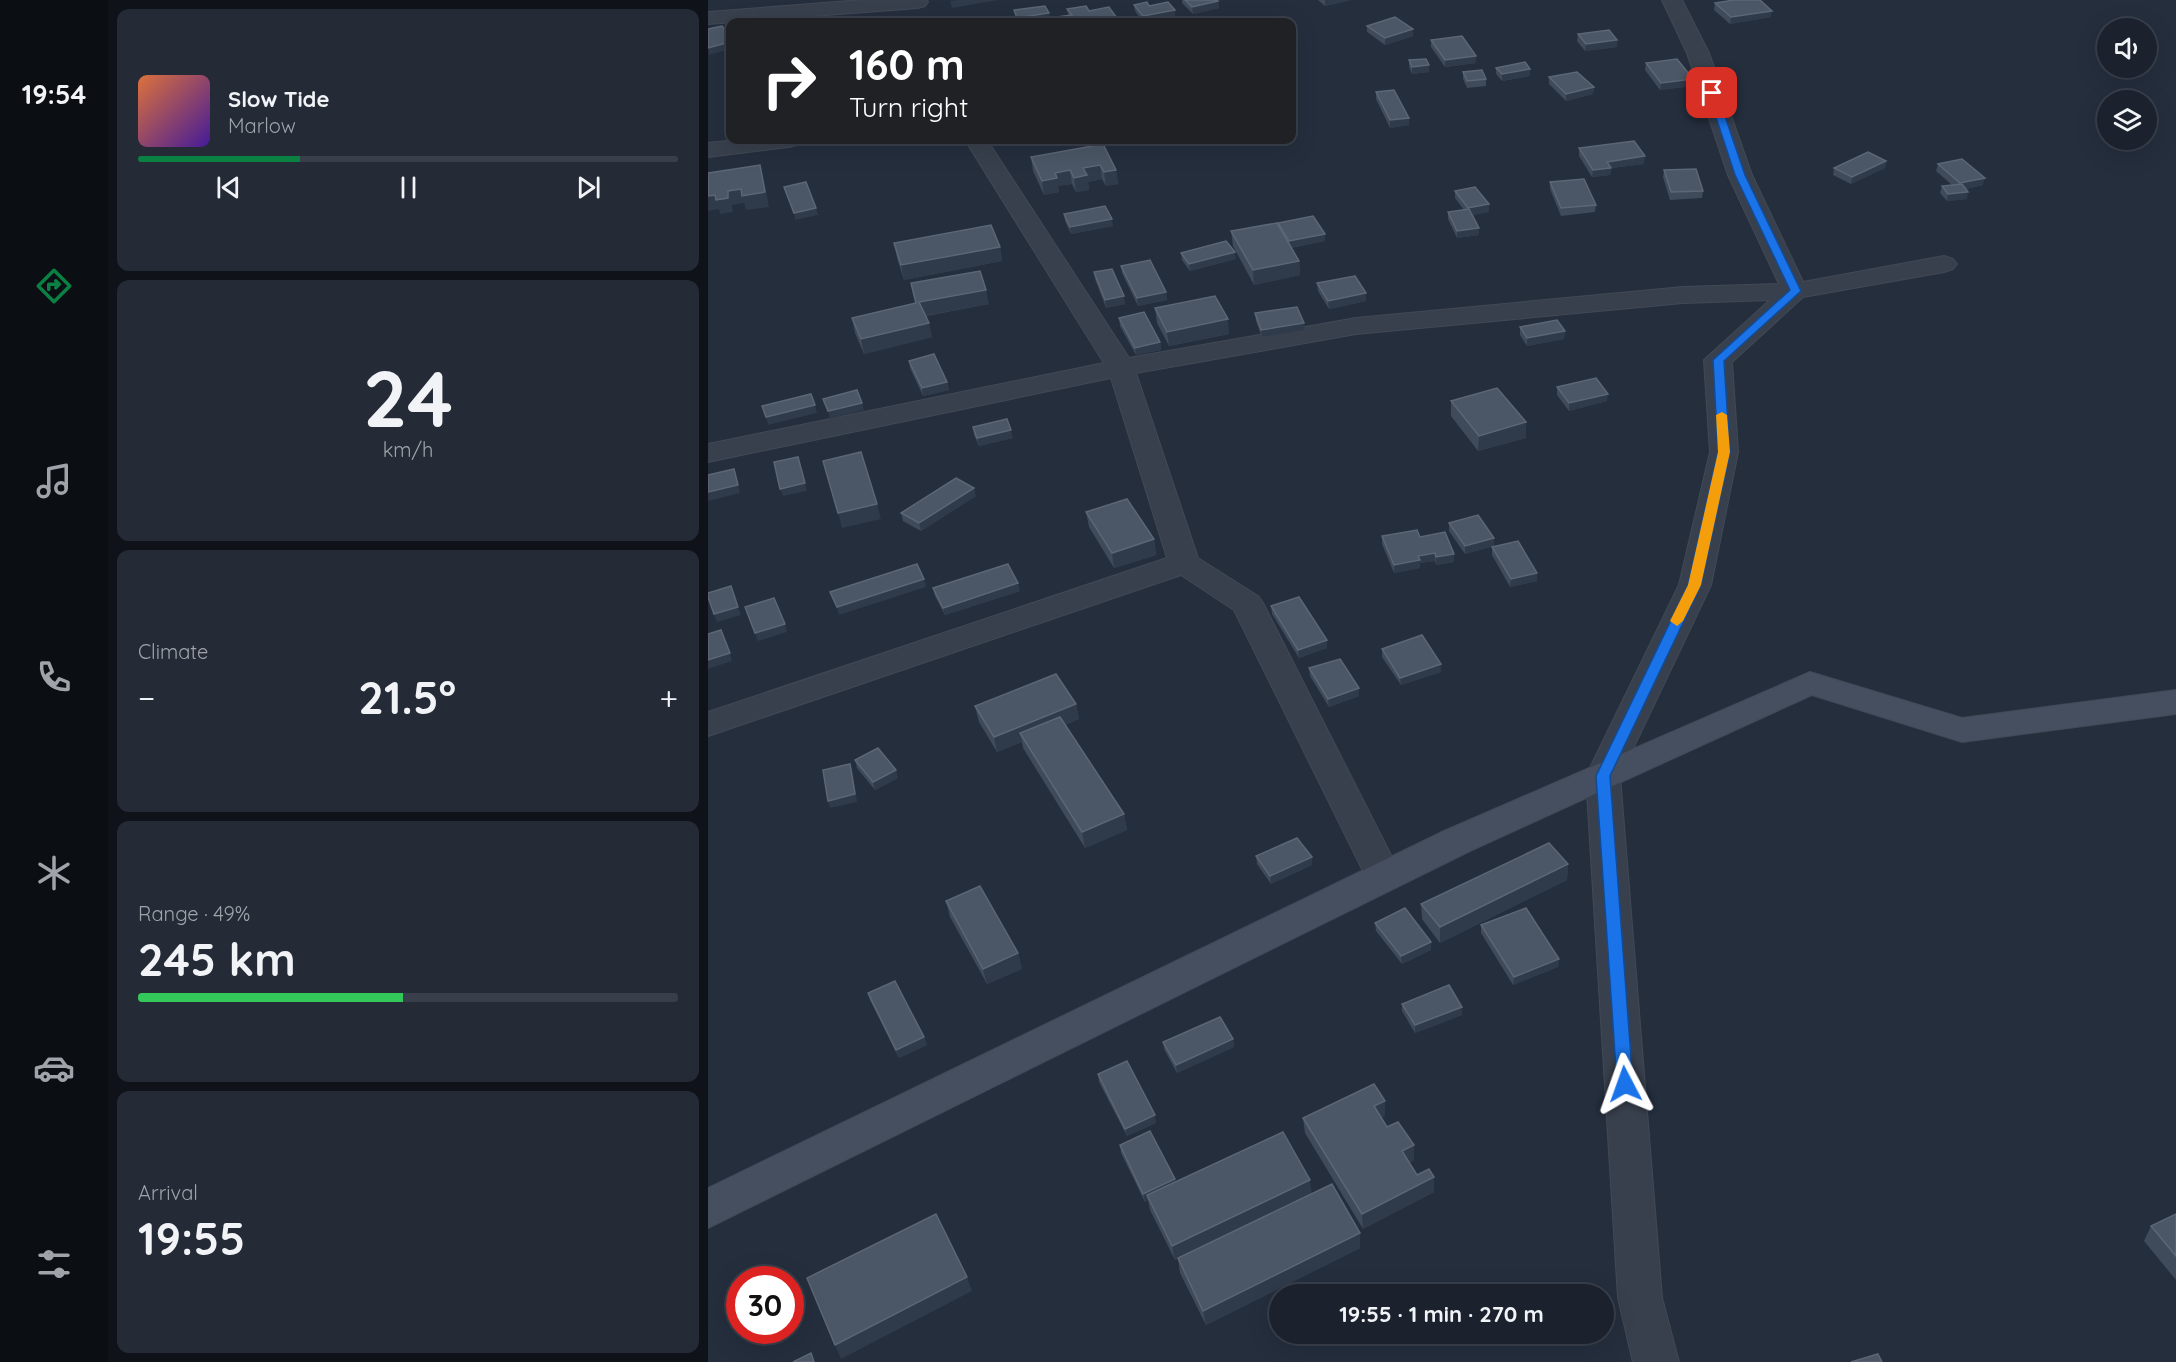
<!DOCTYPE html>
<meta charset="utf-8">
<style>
:root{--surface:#1b222e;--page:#242a36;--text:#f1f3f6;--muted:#a0a4aa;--line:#393f4a;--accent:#0b8043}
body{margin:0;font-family:Quicksand,sans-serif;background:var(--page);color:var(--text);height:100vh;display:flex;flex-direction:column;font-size:22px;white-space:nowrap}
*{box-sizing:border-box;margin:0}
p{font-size:20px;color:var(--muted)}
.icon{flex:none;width:33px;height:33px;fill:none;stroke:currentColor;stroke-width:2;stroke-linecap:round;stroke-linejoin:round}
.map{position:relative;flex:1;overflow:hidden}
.drawer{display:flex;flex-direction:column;gap:9px;padding:9px;background:#0f1319;width:600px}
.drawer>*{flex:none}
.guide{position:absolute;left:18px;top:18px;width:570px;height:126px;border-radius:12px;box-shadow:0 6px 24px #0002,0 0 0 2px var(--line);background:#202124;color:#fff;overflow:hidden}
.controls{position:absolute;left:1389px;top:18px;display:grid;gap:12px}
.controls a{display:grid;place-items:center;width:60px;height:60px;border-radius:50%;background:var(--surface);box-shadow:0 6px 24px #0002,0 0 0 2px var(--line);font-size:30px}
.speed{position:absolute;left:18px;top:1266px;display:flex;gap:12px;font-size:30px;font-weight:700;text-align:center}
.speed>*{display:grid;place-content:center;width:78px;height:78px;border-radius:50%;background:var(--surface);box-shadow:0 6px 24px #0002,0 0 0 2px var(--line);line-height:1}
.speed .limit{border:9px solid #d22;background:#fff;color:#111}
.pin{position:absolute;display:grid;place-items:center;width:51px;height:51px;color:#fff;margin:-26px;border-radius:12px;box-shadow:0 3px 9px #0006}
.me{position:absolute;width:66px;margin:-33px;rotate:356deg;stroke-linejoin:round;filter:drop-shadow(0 0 4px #0008)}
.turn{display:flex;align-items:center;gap:21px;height:126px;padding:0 24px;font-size:27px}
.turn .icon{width:78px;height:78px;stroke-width:2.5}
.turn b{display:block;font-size:42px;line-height:51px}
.big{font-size:45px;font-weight:700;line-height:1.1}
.drawer .tile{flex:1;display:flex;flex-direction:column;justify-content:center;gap:9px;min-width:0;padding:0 21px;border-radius:12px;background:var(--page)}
.drawer .dial{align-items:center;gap:0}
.dial b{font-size:78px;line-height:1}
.song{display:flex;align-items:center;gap:18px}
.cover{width:72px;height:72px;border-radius:9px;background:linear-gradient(135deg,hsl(20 70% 55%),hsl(260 70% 35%))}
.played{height:6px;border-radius:3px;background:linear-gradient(90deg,var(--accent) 30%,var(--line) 30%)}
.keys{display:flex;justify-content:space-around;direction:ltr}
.heat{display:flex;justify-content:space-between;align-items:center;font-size:33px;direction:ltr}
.charge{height:9px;border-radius:4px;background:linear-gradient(90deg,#34c759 49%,var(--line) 0)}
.trip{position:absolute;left:561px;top:1284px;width:345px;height:60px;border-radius:30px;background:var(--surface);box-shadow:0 6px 24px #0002,0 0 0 2px var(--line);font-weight:700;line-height:60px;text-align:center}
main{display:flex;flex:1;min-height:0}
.dock{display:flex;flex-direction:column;width:108px;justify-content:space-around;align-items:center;background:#0b0e12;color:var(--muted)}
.dock .icon{width:42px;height:42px}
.dock .on{color:var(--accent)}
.dock b{font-size:27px;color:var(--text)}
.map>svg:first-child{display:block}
</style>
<main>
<nav class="dock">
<b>19:54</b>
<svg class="icon on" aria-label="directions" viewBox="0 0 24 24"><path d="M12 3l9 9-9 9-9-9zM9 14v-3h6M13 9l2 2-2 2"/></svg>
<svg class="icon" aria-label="music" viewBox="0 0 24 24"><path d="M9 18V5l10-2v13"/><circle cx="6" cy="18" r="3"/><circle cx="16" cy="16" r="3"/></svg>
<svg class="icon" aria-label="phone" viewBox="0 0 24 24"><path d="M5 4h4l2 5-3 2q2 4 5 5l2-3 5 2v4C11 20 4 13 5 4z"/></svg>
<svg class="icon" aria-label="climate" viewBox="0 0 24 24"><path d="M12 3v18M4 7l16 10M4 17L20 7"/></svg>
<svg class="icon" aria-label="car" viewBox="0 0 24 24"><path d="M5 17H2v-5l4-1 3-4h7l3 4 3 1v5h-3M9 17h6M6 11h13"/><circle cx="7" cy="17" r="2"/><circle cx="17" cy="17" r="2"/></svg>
<svg class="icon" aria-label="filters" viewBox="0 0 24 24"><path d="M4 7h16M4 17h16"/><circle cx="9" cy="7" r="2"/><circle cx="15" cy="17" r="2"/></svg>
</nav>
<section class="drawer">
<div class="tile">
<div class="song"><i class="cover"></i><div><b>Slow Tide</b><p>Marlow</p></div></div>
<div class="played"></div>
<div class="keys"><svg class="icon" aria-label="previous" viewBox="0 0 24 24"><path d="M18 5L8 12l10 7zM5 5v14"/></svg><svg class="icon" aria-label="pause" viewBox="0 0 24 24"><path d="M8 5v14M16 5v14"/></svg><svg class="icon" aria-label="next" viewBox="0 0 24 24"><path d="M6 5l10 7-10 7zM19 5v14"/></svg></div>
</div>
<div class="tile dial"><b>24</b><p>km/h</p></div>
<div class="tile"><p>Climate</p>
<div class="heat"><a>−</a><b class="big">21.5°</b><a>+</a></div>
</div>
<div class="tile"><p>Range · 49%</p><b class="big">245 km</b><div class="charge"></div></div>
<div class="tile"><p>Arrival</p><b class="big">19:55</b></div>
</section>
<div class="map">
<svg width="1468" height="1362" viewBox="0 0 1468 1362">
<rect width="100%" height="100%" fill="#242e3d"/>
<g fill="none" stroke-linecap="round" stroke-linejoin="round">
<g stroke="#414956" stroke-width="2">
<g id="street">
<path d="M154 0H219L220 2 217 6 210 8 0 24V12Z"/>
<path d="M954 0H974L1001 53 1044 175 1095 282 1236 256 1245 259 1249 264 1245 269 1236 272 1095 297 1024 362 1030 452 1003 585 912 776 954 1298 971 1362H925L910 1298 878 776 971 585 1002 452 996 360 1062 300 975 303 648 334 428 373 490 558 550 596 555 603 694 877 689 887 676 891 663 887 658 877 526 610 473 575 0 736V712L459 558 403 378 0 462V444L396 363 257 140H279L421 358 648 318 975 287 1071 284 1020 175 979 53Z"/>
<path d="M28 140H93L89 145 81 147 0 157V143Z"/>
</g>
</g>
<g stroke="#414956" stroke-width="2">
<path id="secondary" d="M1102 672 1254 718 1468 690V714L1254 742 1104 695 762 851 0 1228V1188L736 831Z"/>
</g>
<use href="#street" fill="#38404d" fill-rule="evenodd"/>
<use href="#secondary" fill="#464f60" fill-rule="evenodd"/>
</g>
<g fill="#3f4a5a">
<path d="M474 0H509L510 1 511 8 485 14 474 3Z"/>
<path d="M610 0H643L617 6Z"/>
<path d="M1007 3 1063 17 1022 24 1006 10Z"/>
<path d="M426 5 441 6 467 16 435 22 427 11Z"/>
<path d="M359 9 381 11 411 21 412 22H349L348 17 360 15Z"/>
<path d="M659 26 705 29V36L677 45 659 32Z"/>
<path d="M870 34 909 47 877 51 869 41Z"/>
<path d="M723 40 768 63 737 67 723 47Z"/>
<path d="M701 60 721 72 704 74 701 67Z"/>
<path d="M938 63 985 79 984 86 952 90 937 70Z"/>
<path d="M788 68 822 76 794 81 788 74Z"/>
<path d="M755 72 778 79V86L759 88 755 79Z"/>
<path d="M841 77 886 87 885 94 858 101 841 84Z"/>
<path d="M668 92 701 125 682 128 668 99Z"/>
<path d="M395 144 408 170 410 184 398 186 394 179 380 182 381 190 368 192 364 184 350 186 351 192 336 195 325 171 323 157Z"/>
<path d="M871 148 936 164 903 168 902 175 884 177 871 156Z"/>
<path d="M1178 161 1177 168 1143 184 1125 175 1126 168Z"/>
<path d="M1230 164 1275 185 1258 189 1259 199 1239 201 1232 193 1234 186 1244 185 1228 171Z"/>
<path d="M956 170 995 191 994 198 962 200 955 177Z"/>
<path d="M842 182 888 205 887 212 853 216 842 189Z"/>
<path d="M747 191 781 204V212L764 215 771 228V235L749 238 740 219V212L756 210 747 198Z"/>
<path d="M356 214 405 226 363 234 357 221Z"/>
<path d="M570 223 617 234V241L583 248 591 261 592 275 546 285 525 246 523 231 570 226Z"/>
<path d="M186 243 292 247 294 261 196 280 189 258Z"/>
<path d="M473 253 528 259 482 271 474 260Z"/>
<path d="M413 266 458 292 459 300 430 306 414 273Z"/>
<path d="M386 272 417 304 398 308 387 279Z"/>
<path d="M203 283 281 304 218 316 224 337 156 354 147 333 144 318 208 303Z"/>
<path d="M609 283 658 293V301L621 309 610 291Z"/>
<path d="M447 308 521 334 461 346 449 323Z"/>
<path d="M547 313 596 323 597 330 554 337 548 321Z"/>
<path d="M411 318 452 342 453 350 428 355 412 326Z"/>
<path d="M812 327 857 331 856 339 819 346 812 335Z"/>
<path d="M201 361 239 382 241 390 215 396 202 368Z"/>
<path d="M849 387 899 401 861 411 849 395Z"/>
<path d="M743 401 818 422V438L770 451 743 416Z"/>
<path d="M265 427 305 438 271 446 266 435Z"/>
<path d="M268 496 213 531 195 521 193 513Z"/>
<path d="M378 512 446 539 448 555 406 568 381 527Z"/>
<path d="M741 523 786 538V546L757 554 741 531Z"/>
<path d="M674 536 712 537 746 554V562L728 565 727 561 712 563V568L686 573 674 544Z"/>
<path d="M784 547 829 573V581L802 587 784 555Z"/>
<path d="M225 588 312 591 237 615 227 596Z"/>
<path d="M563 606 619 640V648L591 658 564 614Z"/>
<path d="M674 649 733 672 693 685 674 657Z"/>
<path d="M601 668 651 696 621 707 602 676Z"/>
<path d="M368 704 371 719 357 725 416 814 419 830 377 848 315 748 314 742 289 752 271 722 267 706Z"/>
<path d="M147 760 190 778 167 790 149 768Z"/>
<path d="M548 856 604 857V865L563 884 549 864Z"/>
<path d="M860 864 859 880 732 943 714 919 713 904Z"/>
<path d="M238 901 310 953 314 969 279 984 242 917Z"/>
<path d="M667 923 723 942V950L694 964 668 931Z"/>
<path d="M773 925 851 959 850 967 805 985 773 933Z"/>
<path d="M160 993 216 1037 219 1045 191 1058 162 1000Z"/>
<path d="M694 1004 754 1007V1015L707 1033 694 1011Z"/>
<path d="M525 1039 526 1047 469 1073 456 1049 455 1042Z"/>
<path d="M390 1074 448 1123 419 1136 391 1082Z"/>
<path d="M677 1116 673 1118 679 1127 706 1160 701 1163 709 1175 726 1177V1192L655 1229 597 1133 595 1118Z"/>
<path d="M412 1145 467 1179 468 1182 603 1194 652 1233V1248L498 1325 472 1273 470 1259 467 1260 442 1210 440 1200 437 1202 413 1153Z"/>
<path d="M1468 1214V1280L1436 1241 1443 1226Z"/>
</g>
<g fill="#2f3a4a">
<path d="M249 0H290L244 8 242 1Z"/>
<path d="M617 0H643L617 6Z"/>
<path d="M510 1 511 8 485 14 484 7Z"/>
<path d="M467 10V16L435 22V16Z"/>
<path d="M1064 11 1063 17 1022 24 1023 17Z"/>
<path d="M341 13 342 20 324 22H310L309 18Z"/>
<path d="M705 29V36L677 45V38Z"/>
<path d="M909 40V47L877 51 878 44Z"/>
<path d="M22 42V49L1 55 0 48Z"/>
<path d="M768 56V63L737 67V60Z"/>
<path d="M721 65V72L704 74V67Z"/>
<path d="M822 69V76L794 81V74Z"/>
<path d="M985 79 984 86 952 90 953 83Z"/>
<path d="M886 87 885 94 858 101V94Z"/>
<path d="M701 118V125L682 128V120Z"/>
<path d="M937 156 936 164 903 168 902 175 884 177 885 170 899 162Z"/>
<path d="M1178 161 1177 168 1143 184 1144 177Z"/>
<path d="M52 165 56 180 61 207 38 210 36 203 24 205 25 212 12 214 11 209 0 211V196Z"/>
<path d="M392 165 394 179 380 182 381 190 368 192 366 178 375 168Z"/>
<path d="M362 170 364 184 350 186 351 192 336 195 334 181 347 173Z"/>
<path d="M408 170 410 184 398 186 396 172Z"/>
<path d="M1277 178 1275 185 1250 191 1252 183Z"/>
<path d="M1260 192 1259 199 1239 201 1240 194Z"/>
<path d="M781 204V212L760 216V208Z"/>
<path d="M108 208 110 215 87 220 86 213Z"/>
<path d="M404 219 405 226 363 234 362 227Z"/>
<path d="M771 228V235L749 238V231Z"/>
<path d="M617 234V241L581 248V241Z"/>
<path d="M292 247 294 261 196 280 193 265Z"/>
<path d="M527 252 528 259 482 271 481 264Z"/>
<path d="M591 261 592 275 546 285 545 270Z"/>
<path d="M278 290 281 304 214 316 211 302Z"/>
<path d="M458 292 459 300 430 306 429 298Z"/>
<path d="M658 293V301L621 309 620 301Z"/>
<path d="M416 296 417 304 398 308 397 300Z"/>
<path d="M520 319 521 334 461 346 459 332Z"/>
<path d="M221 323 224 337 156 354 153 339Z"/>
<path d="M596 323 597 330 554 337 553 330Z"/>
<path d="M857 331 856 339 819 346V338Z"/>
<path d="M452 342 453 350 428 355 427 348Z"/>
<path d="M239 382 241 390 215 396 214 388Z"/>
<path d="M900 394 899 401 861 411V403Z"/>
<path d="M154 403 156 410 122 419 120 411Z"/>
<path d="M107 405 109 413 60 425 58 417Z"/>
<path d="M818 422V438L770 451 771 436Z"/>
<path d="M303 430 305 438 271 446 269 438Z"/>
<path d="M92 464 99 491 75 496 72 489Z"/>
<path d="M26 469 32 493 0 501V492Z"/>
<path d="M266 488 268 496 213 531 211 523Z"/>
<path d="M169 504 173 519 134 528 130 513Z"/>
<path d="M786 538V546L757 554V546Z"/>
<path d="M446 539 448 555 406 568 404 553Z"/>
<path d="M727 553V561L712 563V568L686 573V565L710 556Z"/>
<path d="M746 554V562L728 565V557Z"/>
<path d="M829 573V581L802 587 803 579Z"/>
<path d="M216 579 218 587 131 615 129 607Z"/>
<path d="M310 583 312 591 237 615 235 608Z"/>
<path d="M30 607 33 615 9 622 6 614Z"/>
<path d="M77 624 79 632 50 641 47 633Z"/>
<path d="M619 640V648L591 658 590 650Z"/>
<path d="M22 653 24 661 0 669V660Z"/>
<path d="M733 664V672L693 685 692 678Z"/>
<path d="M651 688V696L621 707 620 699Z"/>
<path d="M368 704 371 719 317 741 312 733 314 742 289 752 286 737Z"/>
<path d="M142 764 145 772 149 802 122 808 120 801Z"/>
<path d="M188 770 190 778 167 790 165 782Z"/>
<path d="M416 814 419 830 377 848 374 832Z"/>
<path d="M604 857V865L563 884 562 876Z"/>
<path d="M860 864 859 880 732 943V927Z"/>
<path d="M723 942V950L694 964 693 956Z"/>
<path d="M310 953 314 969 279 984 275 969Z"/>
<path d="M851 959 850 967 805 985 806 977Z"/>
<path d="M754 1007V1015L707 1033V1025Z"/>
<path d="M216 1037 219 1045 191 1058 188 1050Z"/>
<path d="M525 1039 526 1047 469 1073 468 1065Z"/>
<path d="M677 1101V1116L667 1121 666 1106Z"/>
<path d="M447 1115 448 1123 419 1136 417 1129Z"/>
<path d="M706 1145V1160L694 1166V1151Z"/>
<path d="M726 1177V1192L655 1229 654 1214Z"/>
<path d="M467 1179 469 1187 439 1195 440 1200 437 1202 435 1194Z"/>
<path d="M602 1180 604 1194 467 1260 464 1246Z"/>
<path d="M652 1233V1248L498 1325 495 1311Z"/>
<path d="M259 1277 264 1291 133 1359 127 1345Z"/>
</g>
<g fill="#4b5766" stroke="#5c6675" stroke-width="1.5">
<path d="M477 0H509L510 1 484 7Z"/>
<path d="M1026 0H1052L1064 11 1023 17 1007 3Z"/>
<path d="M439 2 441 6 460 2 467 10 435 16 426 5Z"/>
<path d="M337 6 341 13 309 18 306 10Z"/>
<path d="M378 6 381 11 401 7 411 21 403 22H352L348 17 364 15 359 9Z"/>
<path d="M687 17 705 29 677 38 659 26Z"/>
<path d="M343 20 345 22H328Z"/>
<path d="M14 26 22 37V42L0 48V29Z"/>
<path d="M901 30 909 40 878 44 870 34Z"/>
<path d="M754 36 768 56 737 60 723 40Z"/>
<path d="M718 59 721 65 704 67 701 60Z"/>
<path d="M969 59 985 79 953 83 938 63Z"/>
<path d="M817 62 822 69 794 74 788 68Z"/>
<path d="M774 70 778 79 759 81 755 72Z"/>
<path d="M869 72 886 87 858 94 841 77Z"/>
<path d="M686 90 701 118 682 120 668 92Z"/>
<path d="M926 141 937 156 899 162 903 168 885 170 871 148Z"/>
<path d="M395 144 408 170 396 172 392 165 375 168 379 175 366 178 362 170 347 173 349 178 334 181 323 157Z"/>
<path d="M1160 152 1178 161 1144 177 1126 168Z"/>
<path d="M1254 159 1277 178 1252 183 1230 164Z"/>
<path d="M52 165 57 192 34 196 33 189 20 191V198L8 200 7 195 0 196V173Z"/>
<path d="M988 169 995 191 963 192 956 170Z"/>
<path d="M876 179 888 205 853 208 842 182Z"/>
<path d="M98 182 108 208 86 213 76 187Z"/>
<path d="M1254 184 1260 192 1240 194 1234 186Z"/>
<path d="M767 187 781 204 760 208 747 191Z"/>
<path d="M397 206 404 219 362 227 356 214Z"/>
<path d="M761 209 771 228 749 231 740 212Z"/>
<path d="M605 216 617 234 581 241 570 223Z"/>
<path d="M569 223 591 261 545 270 523 231Z"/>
<path d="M283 225 292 247 193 265 186 243Z"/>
<path d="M518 241 527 252 481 264 473 253Z"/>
<path d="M442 260 458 292 429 298 413 266Z"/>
<path d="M404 269 416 296 397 300 386 272Z"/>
<path d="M272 271 278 290 211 302 221 323 153 339 144 318 208 303 203 283Z"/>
<path d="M647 276 658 293 620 301 609 283Z"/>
<path d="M507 296 520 319 459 332 447 308Z"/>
<path d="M589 307 596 323 553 330 547 313Z"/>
<path d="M436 312 452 342 427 348 411 318Z"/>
<path d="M849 320 857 331 819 338 812 327Z"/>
<path d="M226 354 239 382 214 388 201 361Z"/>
<path d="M888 378 900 394 861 403 849 387Z"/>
<path d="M789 388 818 422 771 436 743 401Z"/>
<path d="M149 390 154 403 120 411 115 399Z"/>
<path d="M103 394 107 405 58 417 54 406Z"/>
<path d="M299 419 303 430 269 438 265 427Z"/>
<path d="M153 452 169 504 130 513 115 461Z"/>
<path d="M90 457 97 483 72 489 66 462Z"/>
<path d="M26 469 30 485 0 492V475Z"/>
<path d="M248 478 266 488 211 523 193 513Z"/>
<path d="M419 499 446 539 404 553 378 512Z"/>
<path d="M770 515 786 538 757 546 741 523Z"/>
<path d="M709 530 712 537 737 532 746 554 728 557 727 553 710 556 712 560 686 565 674 536Z"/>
<path d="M810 541 829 573 803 579 784 547Z"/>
<path d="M209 564 216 579 129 607 122 592Z"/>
<path d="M300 564 310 583 235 608 225 588Z"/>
<path d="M23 586 30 607 6 614 0 597V593Z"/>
<path d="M591 597 619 640 590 650 563 606Z"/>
<path d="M66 598 77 624 47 633 37 607Z"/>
<path d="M13 630 22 653 0 660V634Z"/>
<path d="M714 635 733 664 692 678 674 649Z"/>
<path d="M632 659 651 688 620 699 601 668Z"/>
<path d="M348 674 368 704 286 737 267 706Z"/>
<path d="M352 717 416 814 374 832 312 733Z"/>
<path d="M170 748 188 770 165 782 147 760Z"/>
<path d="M142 764 147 794 120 801 115 770Z"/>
<path d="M589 838 604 857 562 876 548 856Z"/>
<path d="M841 843 860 864 732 927 713 904Z"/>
<path d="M272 886 310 953 275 969 238 901Z"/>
<path d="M697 908 723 942 693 956 667 923Z"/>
<path d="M818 908 851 959 806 977 773 925Z"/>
<path d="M187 981 216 1037 188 1050 160 993Z"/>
<path d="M741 985 754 1007 707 1025 694 1004Z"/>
<path d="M512 1017 525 1039 468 1065 455 1042Z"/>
<path d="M419 1061 447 1115 417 1129 390 1074Z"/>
<path d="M666 1084 677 1101 666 1106 679 1127 690 1122 706 1145 694 1151 709 1175 721 1169 726 1177 654 1214 595 1118Z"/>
<path d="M442 1131 467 1179 435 1194 412 1145Z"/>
<path d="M575 1132 602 1180 464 1246 439 1195Z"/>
<path d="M624 1184 652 1233 495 1311 470 1258Z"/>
<path d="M228 1214 259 1277 127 1345 99 1278Z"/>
<path d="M1468 1214V1256L1443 1226Z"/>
<path d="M103 1353 106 1362H85Z"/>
<path d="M1170 1354 1174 1362H1143Z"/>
</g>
<path fill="#1a73e8" stroke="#114b97" stroke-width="1.5" d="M1001 91 1009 93 1037 175 1093 291 1016 361 1022 452 993 585 902 776 925 1084 923 1089 917 1091 911 1089 909 1084 888 776 980 585 1010 452 1005 360 1082 290 1027 175 1000 93Z"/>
<path fill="#f59e0b" d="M1014 412 1019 415 1022 452 993 585 975 621 969 626 962 621 980 585 1010 452 1008 415Z"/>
</svg>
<div class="controls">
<a><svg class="icon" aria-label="sound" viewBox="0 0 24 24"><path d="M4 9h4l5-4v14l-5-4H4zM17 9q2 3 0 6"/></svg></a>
<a><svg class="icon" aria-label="layers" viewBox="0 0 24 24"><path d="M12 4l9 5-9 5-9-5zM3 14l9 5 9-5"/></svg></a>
</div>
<div class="speed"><div class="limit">30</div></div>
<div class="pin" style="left:1004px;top:93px;background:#d93025"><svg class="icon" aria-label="arrive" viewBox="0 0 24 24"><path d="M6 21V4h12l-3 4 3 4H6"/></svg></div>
<svg class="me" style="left:917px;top:1084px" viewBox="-20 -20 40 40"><path d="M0-17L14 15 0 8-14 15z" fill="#1a73e8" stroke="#fff" stroke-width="4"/></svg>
<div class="trip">19:55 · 1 min · 270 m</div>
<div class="guide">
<div class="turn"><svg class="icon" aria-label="right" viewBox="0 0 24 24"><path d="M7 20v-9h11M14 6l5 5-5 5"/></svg><div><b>160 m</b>Turn right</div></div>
</div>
</div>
</main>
